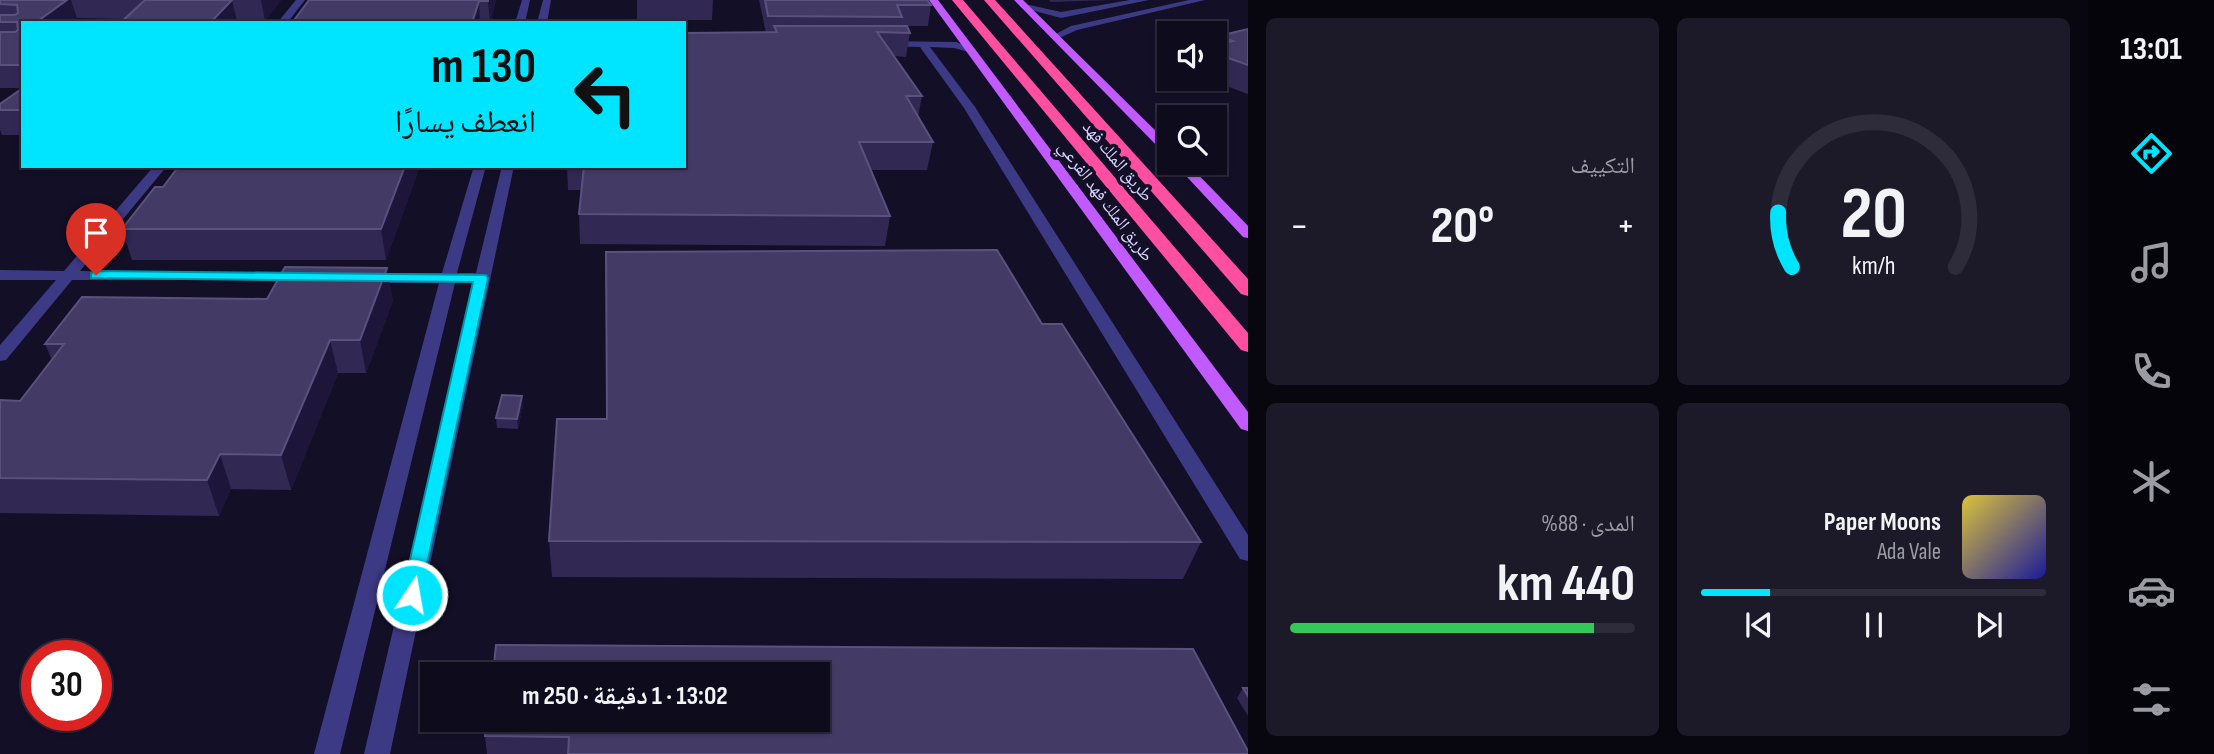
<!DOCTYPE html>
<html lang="ar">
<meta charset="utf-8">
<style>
:root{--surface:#0e0b1c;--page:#1c1929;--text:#f1f3f6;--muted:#9b9ba3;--line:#2e2b3b;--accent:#00e5ff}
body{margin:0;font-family:"Sofia Sans Condensed","Noto Naskh Arabic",sans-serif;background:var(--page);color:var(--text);direction:rtl;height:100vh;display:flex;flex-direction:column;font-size:26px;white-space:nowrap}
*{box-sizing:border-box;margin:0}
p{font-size:23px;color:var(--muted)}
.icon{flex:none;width:38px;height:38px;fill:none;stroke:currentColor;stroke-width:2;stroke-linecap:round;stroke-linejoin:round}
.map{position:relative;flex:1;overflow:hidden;direction:ltr}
.drawer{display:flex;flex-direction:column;gap:18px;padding:18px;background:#08060f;width:840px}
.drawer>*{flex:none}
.top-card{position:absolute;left:21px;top:21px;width:665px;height:147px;border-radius:0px;box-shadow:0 2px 5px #0004,0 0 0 2px var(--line);direction:rtl;background:#00e5ff;color:#111;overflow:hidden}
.fabs{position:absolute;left:1157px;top:21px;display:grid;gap:14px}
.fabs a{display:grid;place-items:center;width:70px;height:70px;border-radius:0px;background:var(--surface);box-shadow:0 2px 5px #0004,0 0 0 2px var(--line);font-size:35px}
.speed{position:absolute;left:21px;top:640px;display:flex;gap:14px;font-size:35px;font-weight:700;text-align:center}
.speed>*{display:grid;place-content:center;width:91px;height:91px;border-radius:50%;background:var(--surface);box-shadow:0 2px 5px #0004,0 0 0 2px var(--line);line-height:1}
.speed .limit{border:10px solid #d22;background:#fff;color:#111}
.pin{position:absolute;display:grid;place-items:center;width:60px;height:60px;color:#fff;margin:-72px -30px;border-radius:50% 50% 50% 0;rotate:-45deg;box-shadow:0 0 7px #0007}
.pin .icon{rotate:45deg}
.me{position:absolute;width:77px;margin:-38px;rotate:12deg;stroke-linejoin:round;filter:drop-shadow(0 0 5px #0008)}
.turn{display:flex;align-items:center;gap:24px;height:147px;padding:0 35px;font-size:32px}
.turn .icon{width:91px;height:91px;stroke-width:2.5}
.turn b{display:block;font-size:49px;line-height:60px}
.big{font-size:52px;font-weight:700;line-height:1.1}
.drawer .widget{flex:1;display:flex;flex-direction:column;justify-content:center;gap:10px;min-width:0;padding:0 24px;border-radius:10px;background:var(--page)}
.drawer .dial{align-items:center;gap:0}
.dial svg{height:182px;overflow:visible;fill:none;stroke:var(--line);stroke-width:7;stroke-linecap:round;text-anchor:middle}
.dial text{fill:var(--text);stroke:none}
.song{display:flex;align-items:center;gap:21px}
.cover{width:84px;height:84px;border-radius:10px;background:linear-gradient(135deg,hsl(50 70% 55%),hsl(240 70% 35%))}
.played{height:7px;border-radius:4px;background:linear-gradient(90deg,var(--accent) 20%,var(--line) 20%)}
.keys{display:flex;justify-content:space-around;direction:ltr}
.heat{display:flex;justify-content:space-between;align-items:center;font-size:38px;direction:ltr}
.charge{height:10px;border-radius:5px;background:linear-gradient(90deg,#34c759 88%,var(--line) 0)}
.drawer .tiles{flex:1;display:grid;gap:18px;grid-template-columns:repeat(2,1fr)}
.trip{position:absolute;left:420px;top:662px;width:410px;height:70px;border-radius:0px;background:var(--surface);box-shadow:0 2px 5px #0004,0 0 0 2px var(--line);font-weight:700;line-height:70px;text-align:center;direction:rtl}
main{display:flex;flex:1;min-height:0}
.dock{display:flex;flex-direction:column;width:126px;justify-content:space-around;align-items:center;background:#06040b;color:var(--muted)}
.dock .icon{width:49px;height:49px}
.dock .selected{color:var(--accent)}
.dock b{font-size:32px;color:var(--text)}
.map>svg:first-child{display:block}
</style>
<main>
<nav class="dock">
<b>13:01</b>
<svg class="icon selected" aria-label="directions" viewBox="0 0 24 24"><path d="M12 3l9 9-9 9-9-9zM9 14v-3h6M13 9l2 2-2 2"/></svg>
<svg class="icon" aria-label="music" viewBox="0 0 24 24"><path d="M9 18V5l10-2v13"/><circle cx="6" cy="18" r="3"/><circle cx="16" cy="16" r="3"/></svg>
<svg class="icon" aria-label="phone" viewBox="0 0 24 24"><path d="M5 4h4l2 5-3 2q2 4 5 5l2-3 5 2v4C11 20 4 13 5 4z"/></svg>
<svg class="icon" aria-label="climate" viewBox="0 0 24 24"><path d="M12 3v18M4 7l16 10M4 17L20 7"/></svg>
<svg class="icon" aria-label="car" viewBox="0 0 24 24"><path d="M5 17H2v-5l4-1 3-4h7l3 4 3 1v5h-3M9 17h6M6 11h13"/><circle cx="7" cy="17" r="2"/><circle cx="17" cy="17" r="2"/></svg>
<svg class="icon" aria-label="filters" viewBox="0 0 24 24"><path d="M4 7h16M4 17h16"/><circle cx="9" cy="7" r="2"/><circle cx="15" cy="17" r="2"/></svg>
</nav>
<section class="drawer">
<div class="tiles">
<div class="widget dial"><svg viewBox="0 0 100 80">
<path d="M14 69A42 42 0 1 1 86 69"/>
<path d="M14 69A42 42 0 0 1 8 45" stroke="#00e5ff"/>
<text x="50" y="56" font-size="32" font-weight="700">20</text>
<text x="50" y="72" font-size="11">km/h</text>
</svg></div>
<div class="widget"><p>التكييف</p>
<div class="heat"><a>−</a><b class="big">20°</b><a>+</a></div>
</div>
<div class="widget">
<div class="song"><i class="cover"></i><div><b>Paper Moons</b><p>Ada Vale</p></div></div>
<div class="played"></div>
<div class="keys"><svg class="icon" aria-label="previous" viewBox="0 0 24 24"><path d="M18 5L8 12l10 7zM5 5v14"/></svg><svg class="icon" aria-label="pause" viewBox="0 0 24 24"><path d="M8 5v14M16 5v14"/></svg><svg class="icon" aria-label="next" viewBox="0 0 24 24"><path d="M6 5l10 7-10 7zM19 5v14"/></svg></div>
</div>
<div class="widget"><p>المدى · 88%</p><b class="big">440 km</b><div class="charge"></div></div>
</div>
</section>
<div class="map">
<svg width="1248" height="754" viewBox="0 0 1248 754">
<rect width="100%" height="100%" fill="#130f26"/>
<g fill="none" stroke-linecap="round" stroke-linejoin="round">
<g fill="#3d3a85" fill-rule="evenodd">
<path d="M296 0H305L287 23H277Z"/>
<path d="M522 0H530L525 23H515Z"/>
<path d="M543 0H551L547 23H537Z"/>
<path d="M1130 0H1149L1061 18 1020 7 1025 4 1061 12Z"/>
<path d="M1189 0H1205L1077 30 1055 40 1050 37 1071 26Z"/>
<path d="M881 41 956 42 976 50V54L954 48 930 47 975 107 1248 535V561L1240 559 964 108 920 47 884 46 879 43Z"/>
<path d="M154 166H167L80 271 303 272 308 274 311 277 308 280H72L6 360 0 361V345L56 280H0V270L64 271Z"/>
<path d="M474 166H486L457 273H476L502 166H514L390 754H364L474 283H455L340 754H314L439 283H366L358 278 366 273H442Z"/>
</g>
<g fill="#c25bff" fill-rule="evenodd">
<path d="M929 0H938L1248 412V431L1241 429Z"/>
<path d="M1014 0H1023L1169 144V155L1165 154Z"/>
<path d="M1174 163H1187L1248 226V238L1243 237Z"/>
</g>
<g fill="#ff4fa3" fill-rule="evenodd">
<path d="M952 0H963L1248 333V352L1241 350Z"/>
<path d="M984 0H995L1248 279V296L1241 294Z"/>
</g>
</g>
<g fill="#312854">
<path d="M0 0H281L265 21H237L236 23H120L124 19 77 18 72 23H23V135H2L0 130V104L22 88H0Z"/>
<path d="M309 0H496L490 23H292Z"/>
<path d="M637 0H713L712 20H637Z"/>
<path d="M759 0H927L931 5 928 26H901L910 33 906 57 894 56 922 96 918 117 933 142 927 170H871L890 216 885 246 580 244 579 214 582 190H568L567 166H684L766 33Z"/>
<path d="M1049 0H1111L1051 2Z"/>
<path d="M1248 29V94L1207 79H1214V45H1216L1219 36Z"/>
<path d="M420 166 386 260H132L122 229 163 187Z"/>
<path d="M393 300 366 373H338L291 490 231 489 219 516 0 513V400L20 401 52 360 45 344Z"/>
<path d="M1042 324 1201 542 1183 579 552 577 549 541 607 419Z"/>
<path d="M523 405 518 429 497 428 496 418Z"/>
<path d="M496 645 1248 754H487L485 736Z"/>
<path d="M1243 688H1248V716L1237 698Z"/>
</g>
<g fill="#1d163a">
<path d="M67 0H71L77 18 72 23H35Z"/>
<path d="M232 0 237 21 236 23H210Z"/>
<path d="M261 0H281L265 21Z"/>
<path d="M488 0H496L490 23 488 1Z"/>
<path d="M479 1 480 23H472Z"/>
<path d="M405 166H420L386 260 381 229Z"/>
<path d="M387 268 393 300 366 373 360 340Z"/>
<path d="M330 340 338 373 291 490 281 455Z"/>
<path d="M522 396 523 405 518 429 517 419Z"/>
<path d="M220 454 231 489 219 516 207 480Z"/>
</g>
<g fill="#433a66" stroke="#5a527e" stroke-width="2">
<path d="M0 0H67L35 23H23V32L19 34H23V65H0V32H15L18 30 17 22H0V15H15L18 13 17 5 0 4Z"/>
<path d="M145 0H232L210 23H120Z"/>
<path d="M309 0H488V1H479L472 23H292Z"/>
<path d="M765 0H927L931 5H897L902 17 768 16Z"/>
<path d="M774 26H907L910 33 877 32 922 96H906L933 142H859L890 216 579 214 584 166H684V33L777 32Z"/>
<path d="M1248 29V65L1214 53V45L1233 41 1219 36Z"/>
<path d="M23 88V110H0V104Z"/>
<path d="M179 166H405L381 229H122L155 187H163Z"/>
<path d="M997 250 1042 324H1062L1201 542 549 541 557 419H607L606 252Z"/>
<path d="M285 267 387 268 360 340H330L281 455 220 454 207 480 0 478V400L20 401 64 344H45L82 297 267 299Z"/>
<path d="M502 395 522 396 517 419 496 418Z"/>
<path d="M496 645 1193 649 1248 751V754H568L569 737 485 736 487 719H817V674H493Z"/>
<path d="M1243 688H1248V696Z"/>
</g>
<path fill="#00e5ff" stroke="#0095a6" stroke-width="2" d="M96 271 486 275 488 278 419 601 412 603 405 601 402 595 473 282 91 278V273Z"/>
<g text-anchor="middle" stroke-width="7" stroke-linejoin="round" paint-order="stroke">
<g font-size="18" fill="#d9d4ff" stroke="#130f26">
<text transform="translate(1118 161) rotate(50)" y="6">طريق الملك فهد</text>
<text transform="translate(1106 201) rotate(53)" y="6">طريق الملك فهد الفرعي</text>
</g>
</g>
</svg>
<div class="fabs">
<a><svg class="icon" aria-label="sound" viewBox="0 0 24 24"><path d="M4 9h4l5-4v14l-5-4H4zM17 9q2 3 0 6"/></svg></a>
<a><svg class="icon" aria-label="search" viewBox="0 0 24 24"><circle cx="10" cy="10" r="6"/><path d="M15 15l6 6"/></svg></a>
</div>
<div class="speed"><div class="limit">30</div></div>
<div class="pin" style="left:96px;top:275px;background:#d93025"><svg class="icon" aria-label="arrive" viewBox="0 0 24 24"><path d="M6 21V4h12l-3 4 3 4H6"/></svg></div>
<svg class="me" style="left:412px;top:595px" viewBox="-20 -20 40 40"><circle r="17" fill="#00e5ff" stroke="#fff" stroke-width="3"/><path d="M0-11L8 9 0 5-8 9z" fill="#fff"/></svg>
<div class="trip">13:02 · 1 دقيقة · 250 m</div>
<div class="top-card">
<div class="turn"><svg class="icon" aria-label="left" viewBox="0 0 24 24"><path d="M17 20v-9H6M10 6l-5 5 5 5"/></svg><div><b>130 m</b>انعطف يسارًا</div></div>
</div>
</div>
</main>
